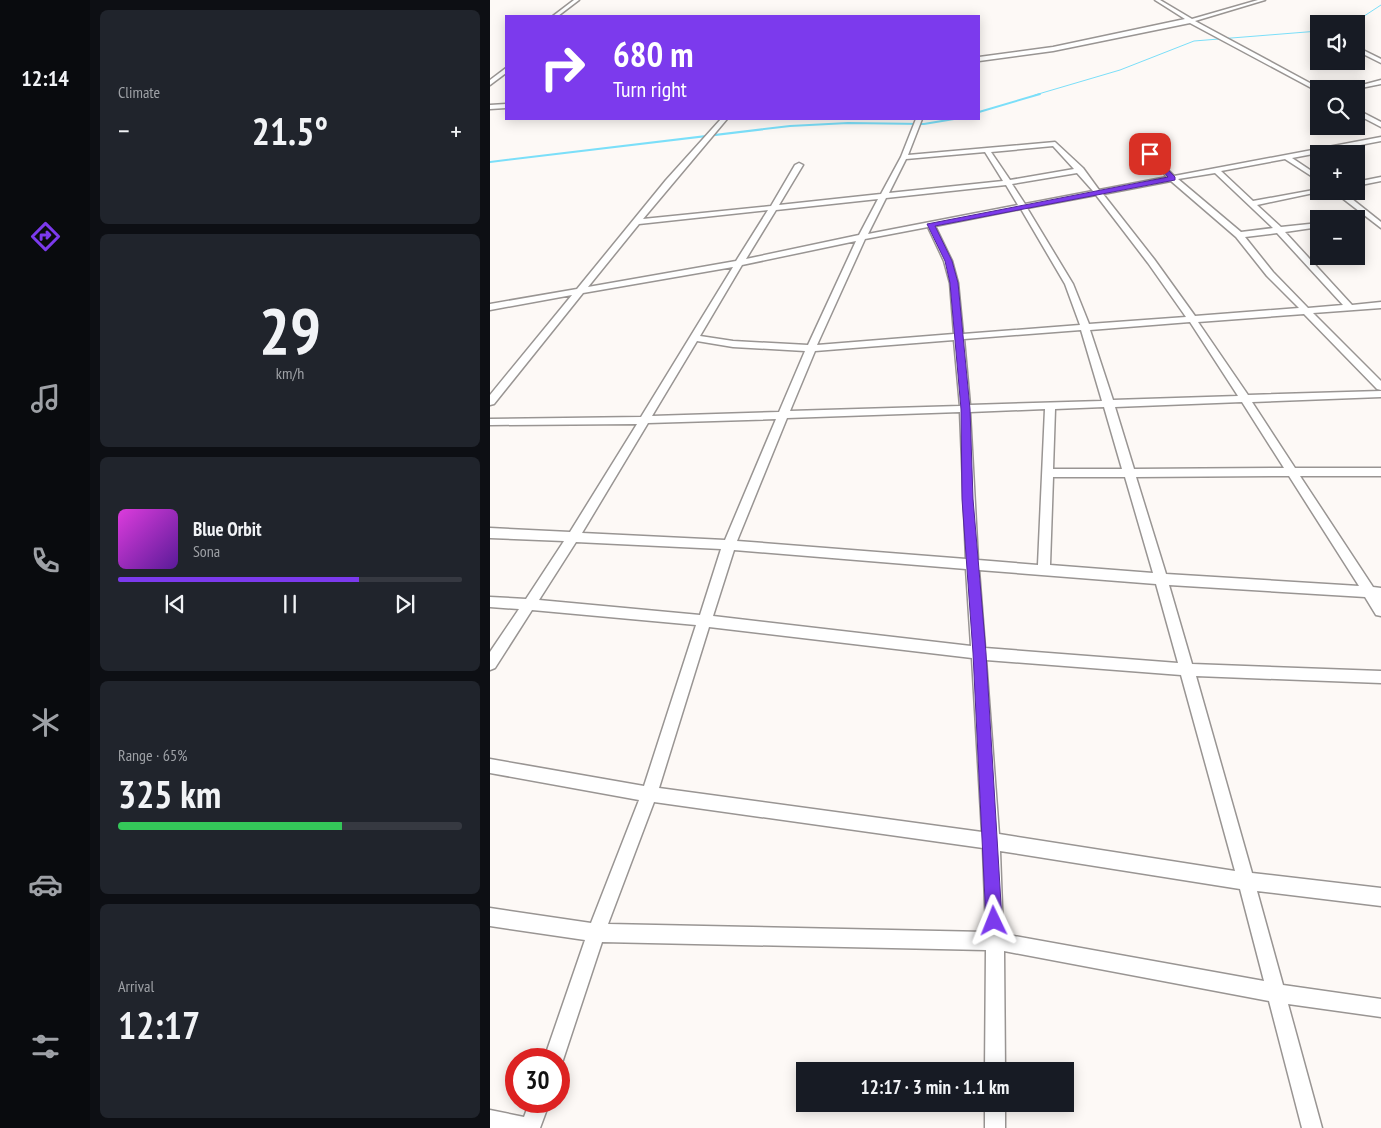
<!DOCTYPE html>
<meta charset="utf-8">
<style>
:root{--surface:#171b24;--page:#20242c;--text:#f1f3f6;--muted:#9ea1a6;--line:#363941;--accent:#7c3aed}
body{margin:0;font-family:"PT Sans Narrow",sans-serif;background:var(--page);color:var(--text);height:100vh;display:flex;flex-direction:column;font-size:19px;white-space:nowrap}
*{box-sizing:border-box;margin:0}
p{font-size:16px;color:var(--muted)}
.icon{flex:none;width:28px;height:28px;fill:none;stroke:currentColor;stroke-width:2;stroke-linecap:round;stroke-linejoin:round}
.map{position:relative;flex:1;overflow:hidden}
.details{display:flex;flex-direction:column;gap:10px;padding:10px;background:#0d0f14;width:400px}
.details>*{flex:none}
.top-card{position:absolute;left:15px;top:15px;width:475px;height:105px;border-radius:0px;box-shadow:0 2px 12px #0003;background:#7c3aed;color:#fff;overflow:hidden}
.controls{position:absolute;left:820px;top:15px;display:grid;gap:10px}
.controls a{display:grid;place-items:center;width:55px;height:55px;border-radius:0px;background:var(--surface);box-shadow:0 2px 12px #0003;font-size:25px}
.speed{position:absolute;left:15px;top:1048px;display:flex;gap:10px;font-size:25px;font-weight:700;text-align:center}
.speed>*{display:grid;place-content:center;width:65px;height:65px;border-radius:50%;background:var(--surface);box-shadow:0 2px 12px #0003;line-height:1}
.speed .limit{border:8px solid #d22;background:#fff;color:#111}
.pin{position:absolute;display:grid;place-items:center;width:42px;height:42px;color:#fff;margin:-21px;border-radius:10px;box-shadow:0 2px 8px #0006}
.me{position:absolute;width:55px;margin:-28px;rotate:358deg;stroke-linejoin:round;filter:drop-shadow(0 0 4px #0008)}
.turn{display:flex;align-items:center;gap:18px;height:105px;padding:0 25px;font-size:22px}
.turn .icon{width:65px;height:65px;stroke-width:2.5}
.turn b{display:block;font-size:35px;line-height:42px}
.big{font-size:38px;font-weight:700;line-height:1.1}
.details .tile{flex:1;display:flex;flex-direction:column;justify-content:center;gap:8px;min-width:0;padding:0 18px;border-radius:8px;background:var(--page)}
.details .dial{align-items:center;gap:0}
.dial b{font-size:65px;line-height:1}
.song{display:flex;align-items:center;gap:15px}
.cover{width:60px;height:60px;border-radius:8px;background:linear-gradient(135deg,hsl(300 70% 55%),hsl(270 70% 35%))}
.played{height:5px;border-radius:2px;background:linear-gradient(90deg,var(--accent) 70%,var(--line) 70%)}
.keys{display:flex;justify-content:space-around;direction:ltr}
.heat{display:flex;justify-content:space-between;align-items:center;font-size:28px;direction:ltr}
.charge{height:8px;border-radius:4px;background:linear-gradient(90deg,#34c759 65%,var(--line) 0)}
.trip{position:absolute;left:306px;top:1062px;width:278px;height:50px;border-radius:0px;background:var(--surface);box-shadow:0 2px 12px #0003;font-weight:700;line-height:50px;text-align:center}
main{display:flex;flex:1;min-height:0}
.tabs{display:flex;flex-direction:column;width:90px;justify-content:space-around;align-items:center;background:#090b0e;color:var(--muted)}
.tabs .icon{width:35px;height:35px}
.tabs .selected{color:var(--accent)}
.tabs b{font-size:22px;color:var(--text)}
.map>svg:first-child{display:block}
</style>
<main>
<nav class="tabs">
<b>12:14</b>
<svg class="icon selected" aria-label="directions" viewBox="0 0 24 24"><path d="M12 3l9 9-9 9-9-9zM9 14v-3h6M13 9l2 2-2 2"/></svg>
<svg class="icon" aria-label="music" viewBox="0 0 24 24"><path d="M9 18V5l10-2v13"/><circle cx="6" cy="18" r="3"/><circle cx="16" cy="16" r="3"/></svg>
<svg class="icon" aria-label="phone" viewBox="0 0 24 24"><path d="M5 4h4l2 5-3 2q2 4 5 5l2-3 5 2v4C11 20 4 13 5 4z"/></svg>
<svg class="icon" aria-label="climate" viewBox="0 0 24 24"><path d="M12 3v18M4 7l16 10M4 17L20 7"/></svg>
<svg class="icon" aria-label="car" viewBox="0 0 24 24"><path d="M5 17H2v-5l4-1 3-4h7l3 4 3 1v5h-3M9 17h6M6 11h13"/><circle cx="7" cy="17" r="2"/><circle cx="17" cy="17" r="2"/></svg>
<svg class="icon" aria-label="filters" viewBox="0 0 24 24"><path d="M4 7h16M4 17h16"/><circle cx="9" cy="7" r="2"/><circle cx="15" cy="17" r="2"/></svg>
</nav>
<section class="details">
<div class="tile"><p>Climate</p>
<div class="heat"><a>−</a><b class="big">21.5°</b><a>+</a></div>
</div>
<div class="tile dial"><b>29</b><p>km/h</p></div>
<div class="tile">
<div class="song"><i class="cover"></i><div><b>Blue Orbit</b><p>Sona</p></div></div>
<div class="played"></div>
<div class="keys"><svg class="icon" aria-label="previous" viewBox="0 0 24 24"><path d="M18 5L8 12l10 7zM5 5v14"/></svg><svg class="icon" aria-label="pause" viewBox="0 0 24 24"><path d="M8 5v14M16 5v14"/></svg><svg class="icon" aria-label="next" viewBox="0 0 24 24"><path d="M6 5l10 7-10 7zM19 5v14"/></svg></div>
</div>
<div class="tile"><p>Range · 65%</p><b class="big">325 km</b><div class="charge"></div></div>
<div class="tile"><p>Arrival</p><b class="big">12:17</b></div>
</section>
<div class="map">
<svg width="891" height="1128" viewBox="0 0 891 1128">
<rect width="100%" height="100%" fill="#fdf9f6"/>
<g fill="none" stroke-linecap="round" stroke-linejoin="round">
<g stroke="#7bdff9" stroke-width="1">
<path d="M862 24 891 5"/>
<path d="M545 95 630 70 704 41 829 31"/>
</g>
<g stroke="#7bdff9" stroke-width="2">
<path d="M489 112 550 94"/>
<path d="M0 162 300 126 358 123 434 124 464 119"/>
</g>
<g stroke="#999593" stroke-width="3">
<g id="minor">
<path d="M84 0H89L68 16H63Z"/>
<path d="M665 0H670L702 19 768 0H775L705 21 831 89 827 91 700 23 563 51 489 61V57L563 47 695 19Z"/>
<path d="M871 49 891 59V63L869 52Z"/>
<path d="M16 68V73L0 85V80Z"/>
<path d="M891 80V84L866 89H857Z"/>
<path d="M16 104V108L0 109V105Z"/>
<path d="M866 109 891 122V127L866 114Z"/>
<path d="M231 119H237L153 219 281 206 305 165 309 163 313 165 289 205 391 194 411 157 426 119H432L418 155 565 142 593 168 609 190 677 177 657 154 660 152 684 176 891 137V141L802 158 829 176V181L795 159 731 171 763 201 829 189V191H833L767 205 791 227 829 223V227L795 232 862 305 891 302V308L823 313 891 381V390L887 389 814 314 708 322 758 395 891 391V397L762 402 805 468H891V476H810L883 587 891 588V616L886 615 875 597 679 585 702 664 891 671V683L706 676 762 873 891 888V906L767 891 793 985 891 999V1017L798 1004 832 1128H812L779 1001 514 951 515 1071H495L496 950 112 942 71 1066 69 1067V1059H54L95 940 0 926V908L101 923 149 800 0 773V759L154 786 206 625 42 610 5 668 0 670V652L29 609 0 607V597L36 599 74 541 0 538V528L80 532 147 424 0 425V419L151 417 243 267 93 293 4 404 0 405V395L82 295 0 310V304L87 289 176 180ZM563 146 584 169 520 180 501 152ZM495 152 513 181 399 193 416 159ZM587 173 603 191 535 204 522 184ZM725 173 783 228 751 232 688 179ZM681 181 746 237 777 276 809 308 705 316 664 259 613 194ZM516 185 528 205 378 234 396 198ZM606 195 658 263 696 317 599 324 583 284 537 208ZM388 199 369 235 256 259 286 210ZM531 209 575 284 590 325 473 334 468 283 462 261 445 226ZM278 210 246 261 98 287 149 224ZM438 227 454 261 460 283 464 334 327 345 375 239ZM787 233 853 305 818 308 783 272 755 237ZM366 241 318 345 243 341 210 336 252 265ZM700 322 748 396 623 400 600 330ZM591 330 612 401 480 405 474 339ZM464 340 470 406 300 411 325 351ZM207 341 243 347 315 351 289 412 162 416ZM752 402 794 468 644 469 625 407ZM614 407 632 469H563L565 409ZM555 409 548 565 488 560 480 412ZM470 412 476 559 247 541 297 418ZM286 419 235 540 92 533 158 423ZM799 476 869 586 676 574 646 477ZM563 477H635L663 573 560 565ZM86 542 231 549 210 615 49 600ZM244 550 476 569 481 646 223 616ZM489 570 666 584 688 663 495 648ZM219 627 482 658 492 832 169 788ZM496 660 691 675 745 871 509 834ZM164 802 493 848 496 932 118 924ZM510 851 750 889 774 981 513 934Z"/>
<path d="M891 177V181L866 186V182Z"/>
<path d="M843 191H852L891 222V228Z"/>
<path d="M40 1101H60L50 1128H0V1110L34 1117Z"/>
<rect x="495" y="1104" width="20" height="24"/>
</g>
</g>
<use href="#minor" fill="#fff" fill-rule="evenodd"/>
</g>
<path fill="#7c3aed" stroke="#51269a" d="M657 153H662L685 177V180L445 226 462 261 468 283 480 409 483 499 496 653 512 921 509 927 504 929 498 927 496 921 483 653 472 499 471 409 460 283 455 261 437 224 678 177Z"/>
</svg>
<div class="controls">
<a><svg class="icon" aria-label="sound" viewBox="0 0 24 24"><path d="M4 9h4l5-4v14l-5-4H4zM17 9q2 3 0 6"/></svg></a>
<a><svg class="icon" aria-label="search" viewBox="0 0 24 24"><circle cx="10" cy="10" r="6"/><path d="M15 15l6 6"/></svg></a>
<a>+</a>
<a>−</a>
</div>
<div class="speed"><div class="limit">30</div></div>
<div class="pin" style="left:660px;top:154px;background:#d93025"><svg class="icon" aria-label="arrive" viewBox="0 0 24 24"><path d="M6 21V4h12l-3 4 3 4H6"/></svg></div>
<svg class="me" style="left:504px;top:921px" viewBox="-20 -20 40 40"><path d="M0-17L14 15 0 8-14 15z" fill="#7c3aed" stroke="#fff" stroke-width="4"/></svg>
<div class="trip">12:17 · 3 min · 1.1 km</div>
<div class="top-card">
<div class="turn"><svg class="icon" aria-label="right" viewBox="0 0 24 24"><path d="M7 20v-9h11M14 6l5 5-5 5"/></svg><div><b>680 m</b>Turn right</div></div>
</div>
</div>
</main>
